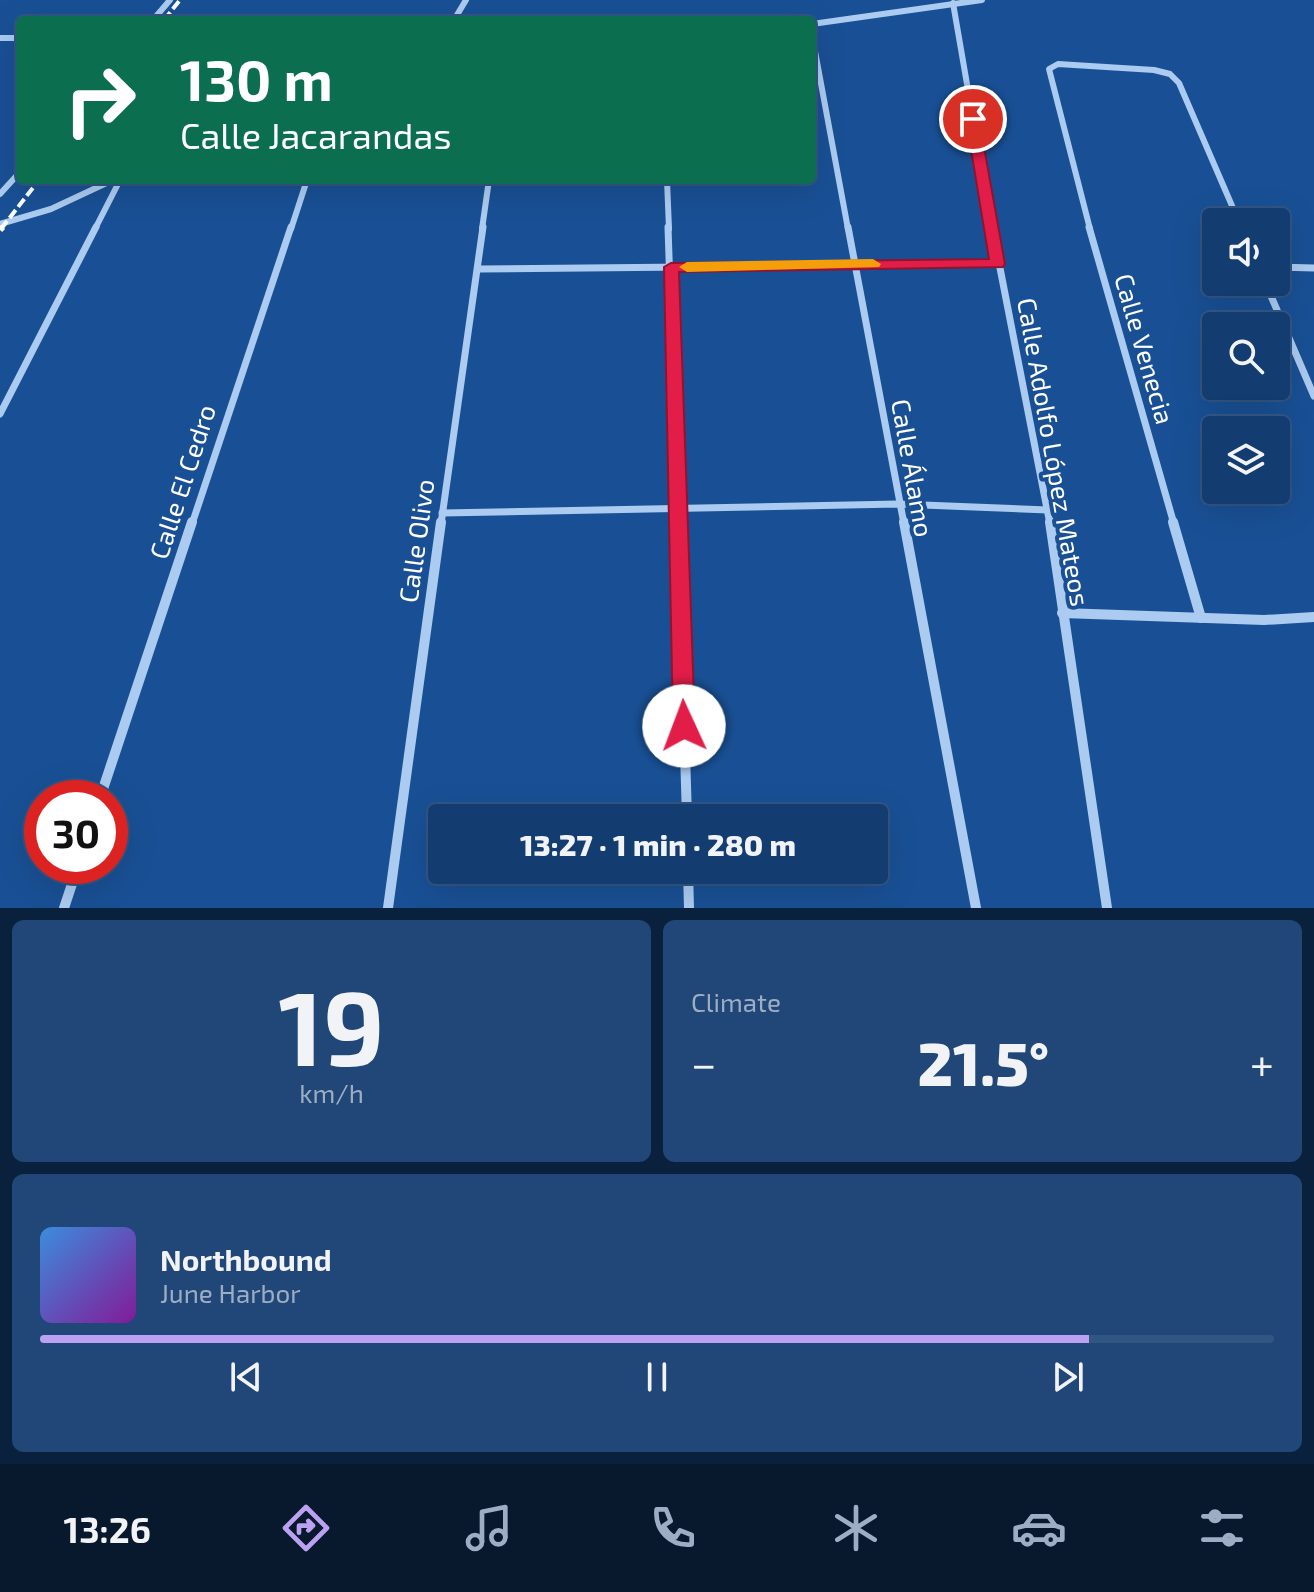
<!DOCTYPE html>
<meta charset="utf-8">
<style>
:root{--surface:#133c70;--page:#204778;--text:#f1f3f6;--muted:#9dadc3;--line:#325683;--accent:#bca0f2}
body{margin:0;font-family:"Exo 2",sans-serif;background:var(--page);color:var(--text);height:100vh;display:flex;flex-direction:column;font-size:30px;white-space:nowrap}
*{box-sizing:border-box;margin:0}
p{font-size:26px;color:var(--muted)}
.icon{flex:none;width:44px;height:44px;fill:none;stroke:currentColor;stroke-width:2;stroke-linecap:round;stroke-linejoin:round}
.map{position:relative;height:908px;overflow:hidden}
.side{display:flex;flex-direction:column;gap:12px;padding:12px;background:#0a213e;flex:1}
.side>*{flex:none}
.guide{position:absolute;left:16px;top:16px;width:800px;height:168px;border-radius:8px;box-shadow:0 8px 32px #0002,0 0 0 2px var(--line);background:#0b6e4f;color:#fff;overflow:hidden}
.tools{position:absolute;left:1202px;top:208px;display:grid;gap:16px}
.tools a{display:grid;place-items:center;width:88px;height:88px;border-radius:8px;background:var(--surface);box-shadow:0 8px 32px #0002,0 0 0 2px var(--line);font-size:40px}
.speed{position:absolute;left:24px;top:780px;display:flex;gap:16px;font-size:40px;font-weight:700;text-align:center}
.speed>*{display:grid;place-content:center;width:104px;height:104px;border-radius:50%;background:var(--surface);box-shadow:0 8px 32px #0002,0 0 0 2px var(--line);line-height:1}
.speed .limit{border:12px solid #d22;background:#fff;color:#111}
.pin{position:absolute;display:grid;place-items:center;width:68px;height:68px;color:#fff;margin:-34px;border:4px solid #fff;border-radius:50%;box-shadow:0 2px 8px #0007}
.me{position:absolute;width:88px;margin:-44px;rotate:358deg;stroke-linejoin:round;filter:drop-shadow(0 0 6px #0008)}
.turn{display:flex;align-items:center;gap:28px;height:168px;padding:0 32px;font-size:36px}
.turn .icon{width:104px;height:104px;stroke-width:2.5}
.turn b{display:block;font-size:56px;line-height:68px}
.big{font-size:60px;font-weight:800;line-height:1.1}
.side .card{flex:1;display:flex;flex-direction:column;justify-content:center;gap:12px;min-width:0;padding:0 28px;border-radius:12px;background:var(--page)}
.side .dial{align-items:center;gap:0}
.dial b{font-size:104px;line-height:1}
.song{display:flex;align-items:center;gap:24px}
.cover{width:96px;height:96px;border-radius:12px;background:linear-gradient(135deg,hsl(210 70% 55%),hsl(290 70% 35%))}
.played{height:8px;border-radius:4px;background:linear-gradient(90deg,var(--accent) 85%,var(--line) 85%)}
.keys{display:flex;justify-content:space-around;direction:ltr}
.heat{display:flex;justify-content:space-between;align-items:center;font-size:44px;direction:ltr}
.side .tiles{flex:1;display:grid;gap:12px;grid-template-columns:1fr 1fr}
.card:last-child{grid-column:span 2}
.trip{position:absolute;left:428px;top:804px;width:460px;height:80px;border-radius:8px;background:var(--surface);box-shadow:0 8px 32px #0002,0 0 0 2px var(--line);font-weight:800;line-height:80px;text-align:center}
.menu{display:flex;height:128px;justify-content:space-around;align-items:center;background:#08182d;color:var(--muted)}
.menu .icon{width:56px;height:56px}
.menu .selected{color:var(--accent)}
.menu b{font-size:36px;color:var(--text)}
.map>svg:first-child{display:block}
</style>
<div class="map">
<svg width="1314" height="908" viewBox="0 0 1314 908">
<rect width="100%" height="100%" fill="#195095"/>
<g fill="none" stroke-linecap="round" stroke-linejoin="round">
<g stroke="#abcbf0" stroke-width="6">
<path d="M953 3 992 229"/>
<path d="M153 20 170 0"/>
<path d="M454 20 466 0"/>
<path d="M812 24 982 0"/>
<path d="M812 35 848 229"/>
<path d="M0 38H20"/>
<path d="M667 180 669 229"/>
<path d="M0 194 20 172"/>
<path d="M0 224 51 209 113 180"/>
<path d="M95 229 120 180"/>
<path d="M291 229 307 180"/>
<path d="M482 229 489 180"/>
<path d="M1090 229 1049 69 1058 64 1154 70 1170 74 1179 83 1239 222"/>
</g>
<g stroke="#abcbf0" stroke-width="7">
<path d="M668 227 678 524"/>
<path d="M848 227 904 524"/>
<path d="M992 227 1050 524"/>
<path d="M1089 227 1174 524"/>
<path d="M1276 267 1314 268"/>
<path d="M479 269 998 264"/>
<path d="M1265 282 1314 396"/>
<path d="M0 414 96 227"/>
<path d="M442 513 898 504 1048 510"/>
<path d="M192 524 291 227"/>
<path d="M441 524 483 227"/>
</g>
<g stroke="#abcbf0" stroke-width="10">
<path d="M678 522 687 818"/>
<path d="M904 522 976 908"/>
<path d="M1050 522 1107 908"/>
<path d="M1173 522 1201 618"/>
<path d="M1062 613 1264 620 1314 617"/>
<path d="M100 798 192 522"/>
<path d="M688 870 689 908"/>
<path d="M64 908 78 866"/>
<path d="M388 908 441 522"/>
</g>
<g stroke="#fff" stroke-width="4" stroke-dasharray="10 4" stroke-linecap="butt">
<path d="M164 20 180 0"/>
<path d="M1 229 39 180"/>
</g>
<path stroke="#fff" stroke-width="6" stroke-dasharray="13 6" stroke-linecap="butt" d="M0 230 3 227"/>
</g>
<path fill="#e11d48" stroke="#92132f" stroke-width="2" d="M973 115 979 119 1005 264 1003 267 679 272 695 726 692 733 684 735 676 733 673 726 664 267 671 263 989 259 966 119Z"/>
<path fill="#f59e0b" d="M873 259 881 264 879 267 687 272 679 267 687 262Z"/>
<g text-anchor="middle" stroke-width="8" stroke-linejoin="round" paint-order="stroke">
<g font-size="26" fill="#fff" stroke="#195095">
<text transform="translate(1144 349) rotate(74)" y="9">Calle Venecia</text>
<text transform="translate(1053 452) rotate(80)" y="9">Calle Adolfo López Mateos</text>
<text transform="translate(912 468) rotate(80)" y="9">Calle Álamo</text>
<text transform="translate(183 482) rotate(-72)" y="9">Calle El Cedro</text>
<text transform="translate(417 541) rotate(-82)" y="9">Calle Olivo</text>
</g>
</g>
</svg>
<div class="tools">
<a><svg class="icon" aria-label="sound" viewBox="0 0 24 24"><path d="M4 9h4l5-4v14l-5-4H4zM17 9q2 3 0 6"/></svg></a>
<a><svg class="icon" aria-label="search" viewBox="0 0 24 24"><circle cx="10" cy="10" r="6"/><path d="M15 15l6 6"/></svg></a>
<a><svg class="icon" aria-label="layers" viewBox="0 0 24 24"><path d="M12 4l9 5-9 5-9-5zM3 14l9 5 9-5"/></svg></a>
</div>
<div class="speed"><div class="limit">30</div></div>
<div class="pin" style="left:973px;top:119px;background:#d93025"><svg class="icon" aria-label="arrive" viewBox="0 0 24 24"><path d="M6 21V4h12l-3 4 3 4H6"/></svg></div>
<svg class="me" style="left:684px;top:726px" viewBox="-20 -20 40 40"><circle r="19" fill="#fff"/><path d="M0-13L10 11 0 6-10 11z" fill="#e11d48"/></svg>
<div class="trip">13:27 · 1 min · 280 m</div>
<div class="guide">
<div class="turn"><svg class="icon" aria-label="right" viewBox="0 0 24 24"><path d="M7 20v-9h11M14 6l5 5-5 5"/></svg><div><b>130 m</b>Calle Jacarandas</div></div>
</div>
</div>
<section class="side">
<div class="tiles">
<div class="card dial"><b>19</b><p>km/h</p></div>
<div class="card"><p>Climate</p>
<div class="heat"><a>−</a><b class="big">21.5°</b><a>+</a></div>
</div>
<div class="card">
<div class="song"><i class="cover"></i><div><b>Northbound</b><p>June Harbor</p></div></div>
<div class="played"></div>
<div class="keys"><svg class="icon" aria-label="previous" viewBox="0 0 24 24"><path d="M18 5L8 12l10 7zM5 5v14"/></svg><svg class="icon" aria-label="pause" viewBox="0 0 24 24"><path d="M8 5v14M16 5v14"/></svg><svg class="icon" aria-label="next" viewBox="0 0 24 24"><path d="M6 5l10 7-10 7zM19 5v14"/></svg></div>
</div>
</div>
</section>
<nav class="menu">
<b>13:26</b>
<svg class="icon selected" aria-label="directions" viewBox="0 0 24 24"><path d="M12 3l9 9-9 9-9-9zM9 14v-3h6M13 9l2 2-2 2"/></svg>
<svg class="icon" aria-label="music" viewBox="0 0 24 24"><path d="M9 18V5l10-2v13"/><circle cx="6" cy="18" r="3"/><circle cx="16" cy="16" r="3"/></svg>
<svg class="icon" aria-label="phone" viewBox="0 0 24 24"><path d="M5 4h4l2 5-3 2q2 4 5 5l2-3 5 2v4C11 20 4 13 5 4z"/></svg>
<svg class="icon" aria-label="climate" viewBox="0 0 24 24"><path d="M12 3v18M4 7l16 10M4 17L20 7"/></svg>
<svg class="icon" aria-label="car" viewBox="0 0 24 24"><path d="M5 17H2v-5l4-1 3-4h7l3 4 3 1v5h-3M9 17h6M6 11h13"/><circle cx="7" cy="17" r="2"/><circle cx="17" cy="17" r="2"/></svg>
<svg class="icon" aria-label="filters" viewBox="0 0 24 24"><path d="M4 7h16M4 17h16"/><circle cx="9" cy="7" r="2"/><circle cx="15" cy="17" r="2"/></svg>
</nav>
